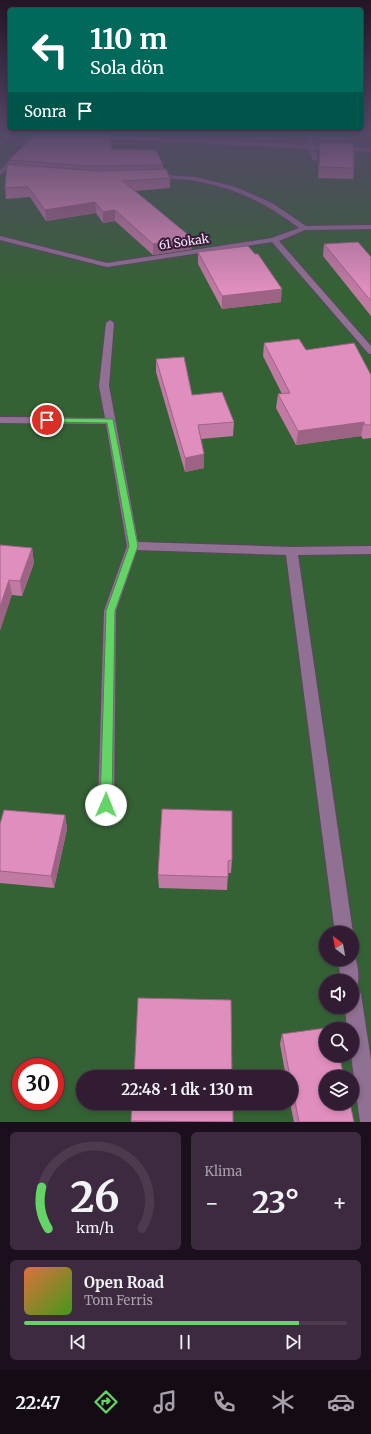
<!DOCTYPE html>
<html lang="tr">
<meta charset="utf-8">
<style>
:root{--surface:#321c34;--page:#3d2940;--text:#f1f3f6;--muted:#a8a1ac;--line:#4d3a4f;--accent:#65d467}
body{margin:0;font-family:Merriweather,serif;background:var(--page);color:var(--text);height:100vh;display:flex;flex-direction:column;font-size:15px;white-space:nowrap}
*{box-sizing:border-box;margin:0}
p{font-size:13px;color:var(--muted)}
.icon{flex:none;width:22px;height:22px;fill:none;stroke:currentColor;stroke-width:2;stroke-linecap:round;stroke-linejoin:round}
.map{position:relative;height:1122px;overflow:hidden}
.sheet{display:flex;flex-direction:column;gap:10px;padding:10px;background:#1c0f1d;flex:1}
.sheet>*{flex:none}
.guide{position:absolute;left:8px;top:8px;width:355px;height:122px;border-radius:4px;box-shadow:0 2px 6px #0003,0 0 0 1px var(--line);background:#00695c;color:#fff;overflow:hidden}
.needle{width:26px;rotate:329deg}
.controls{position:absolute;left:319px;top:926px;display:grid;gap:8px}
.controls a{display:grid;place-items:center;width:40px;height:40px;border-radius:50%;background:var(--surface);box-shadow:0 2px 6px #0003,0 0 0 1px var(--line);font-size:20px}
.speed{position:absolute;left:12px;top:1058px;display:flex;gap:8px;font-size:20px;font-weight:700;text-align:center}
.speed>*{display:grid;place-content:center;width:52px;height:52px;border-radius:50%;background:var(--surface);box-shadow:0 2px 6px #0003,0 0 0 1px var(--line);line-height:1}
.speed .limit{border:6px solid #d22;background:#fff;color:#111}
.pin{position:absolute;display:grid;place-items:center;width:34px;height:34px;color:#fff;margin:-17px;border:2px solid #fff;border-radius:50%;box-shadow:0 1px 4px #0007}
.me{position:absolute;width:44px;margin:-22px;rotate:1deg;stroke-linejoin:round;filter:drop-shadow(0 0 3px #0008)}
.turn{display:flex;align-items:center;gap:14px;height:84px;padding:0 16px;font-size:18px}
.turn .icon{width:52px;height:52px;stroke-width:2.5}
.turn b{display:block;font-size:28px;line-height:34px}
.then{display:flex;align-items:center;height:38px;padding:0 16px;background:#0003;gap:8px;font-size:15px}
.big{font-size:30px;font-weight:700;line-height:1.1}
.sheet .card{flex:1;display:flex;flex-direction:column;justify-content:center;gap:6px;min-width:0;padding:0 14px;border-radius:6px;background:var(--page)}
.sheet .dial{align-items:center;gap:0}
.dial svg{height:104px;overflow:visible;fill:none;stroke:var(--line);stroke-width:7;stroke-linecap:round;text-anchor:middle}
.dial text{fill:var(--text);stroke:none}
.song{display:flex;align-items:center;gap:12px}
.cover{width:48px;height:48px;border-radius:6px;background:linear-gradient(135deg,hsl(20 70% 55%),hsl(100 70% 35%))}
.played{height:4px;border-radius:2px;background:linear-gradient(90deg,var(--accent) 85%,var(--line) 85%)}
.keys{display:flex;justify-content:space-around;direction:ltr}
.heat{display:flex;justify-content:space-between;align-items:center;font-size:22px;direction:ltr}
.sheet .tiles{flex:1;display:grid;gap:10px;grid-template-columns:1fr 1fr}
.card:last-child{grid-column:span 2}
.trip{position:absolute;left:76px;top:1070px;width:222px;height:40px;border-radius:20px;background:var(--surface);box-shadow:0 2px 6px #0003,0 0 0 1px var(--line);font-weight:700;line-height:40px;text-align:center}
.dock{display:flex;height:64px;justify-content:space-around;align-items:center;background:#140b15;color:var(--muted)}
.dock .icon{width:28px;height:28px}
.dock .active{color:var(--accent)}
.dock b{font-size:18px;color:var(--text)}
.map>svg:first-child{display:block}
</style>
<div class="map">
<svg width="371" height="1122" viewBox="0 0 371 1122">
<rect width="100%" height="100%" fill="#422645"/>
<path fill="#356235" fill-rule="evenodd" d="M0 132H371V1122H0ZM326 933H352V959H326ZM326 981H352V1007H326ZM326 1029H352V1055H326ZM21 1067H55V1101H21ZM83 1077H291V1103H83ZM326 1077H352V1103H326Z"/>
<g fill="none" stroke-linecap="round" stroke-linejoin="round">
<g stroke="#5d4560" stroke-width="2">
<g id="minor">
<path d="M305 132H311L314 145 370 148 371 152 315 149 318 159 315 161 312 159 309 149 94 138 91 136 94 134 309 145Z"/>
<path d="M154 174 195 177 236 187 272 203 306 226 371 225V229L305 230 279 241 371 346V354L368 353 272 242 107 267 0 240V236L107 263 272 238 299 228C268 204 234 187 195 181 181 178 166 180 152 177V175Z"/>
<path d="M110 320 114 323 109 386 138 542 291 547 371 546V554L298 555 353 933 352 935V933H335L286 555 137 550 116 611 114 805 112 810 106 812 100 810 98 805 104 611 127 546 106 424 0 423V417L105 418 99 386 106 323Z"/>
<path d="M352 952C358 959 360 978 357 987L361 994 371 1060V1122H360L351 1055 352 1029H347L345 1007H352V981H341L338 959H352Z"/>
</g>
</g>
<g stroke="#5d4560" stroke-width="2">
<g id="tertiary">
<path d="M8 132H14L0 146V141Z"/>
<path d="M36 132H42L0 176V170Z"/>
</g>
</g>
<use href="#minor" fill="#907093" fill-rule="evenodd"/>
<use href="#tertiary" fill="#907093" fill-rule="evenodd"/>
</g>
<g fill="#c17aa3">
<path d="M320 143 354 168 353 179 318 178Z"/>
<path d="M112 149 163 165V169L170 178V188L135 191 192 249 153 255 115 221 103 223 96 213 46 221 30 197 6 199 5 188 10 165 9 160Z"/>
<path d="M324 244 371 257V316L323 256Z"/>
<path d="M198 252 255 254 281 302 222 309 198 264Z"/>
<path d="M264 343 306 350 371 375V438L363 439 361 436 296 445 276 408 278 394H282L263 356Z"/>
<path d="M156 359 192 395 234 422 233 436 201 439 204 468 185 472 156 372Z"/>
<path d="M0 545 32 548 34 563 22 596 12 595Z"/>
<path d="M162 809 232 860 231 873H228L227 890 159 888 158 875Z"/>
<path d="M65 815 67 829 54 888 0 883V824Z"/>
<path d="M282 1034 354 1122H294L290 1103H291V1077H286L280 1044Z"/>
<path d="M132 1103 233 1122H131Z"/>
</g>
<g fill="#9d6385">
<path d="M95 202 96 213 46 221 45 210Z"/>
<path d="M115 210V221L103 223V212Z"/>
<path d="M192 238V249L153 255V244Z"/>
<path d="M282 289 281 302 222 309V296Z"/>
<path d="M364 422 361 436 296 445 298 431Z"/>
<path d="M204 454V468L185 472V458Z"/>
<path d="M32 548 34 563 22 596 20 581Z"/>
<path d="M9 580 12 595 0 631V607Z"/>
<path d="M65 815 67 829 54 888 51 876Z"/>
</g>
<g fill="#e08ebe" stroke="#9d6385">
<path d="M39 132H109L112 149 156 150 163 165 89 166 9 160Z"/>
<path d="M320 143 353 144 354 168 319 167Z"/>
<path d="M7 164 99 171 166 169 170 178 123 181 192 238 153 244 115 210 103 212 95 202 45 210 28 187 5 188Z"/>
<path d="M358 242 371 257V301L324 244Z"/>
<path d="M248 246 255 254H258L282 289 222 296 198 252Z"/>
<path d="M299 339 306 350 354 343 371 375V425H365L364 422 298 431 278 394 290 393 264 343Z"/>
<path d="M184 357 192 395 222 392 234 422 198 425 204 454 185 458 156 359Z"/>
<path d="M0 545 32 548 20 581 9 580 0 607Z"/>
<path d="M162 809 232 811V860L228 861V877L158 875Z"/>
<path d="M4 810 65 815 51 876 0 871V824Z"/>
<path d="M138 998 231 1000 232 1077H134Z"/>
<path d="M333 1027V1029H326V1055H339L344 1077H326V1103H350L354 1122H299L291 1081V1077H290L282 1034Z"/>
<path d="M132 1103H233V1122L131 1121Z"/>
</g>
<linearGradient id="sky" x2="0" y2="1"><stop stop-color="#241526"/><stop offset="0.46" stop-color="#544768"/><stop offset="1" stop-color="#544768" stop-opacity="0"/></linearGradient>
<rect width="371" height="289" fill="url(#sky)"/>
<path fill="#65d467" stroke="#428a43" d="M47 418 113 419 138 546 115 611 112 805 111 809 106 811 102 809 100 805 106 611 129 546 107 423 45 422 44 420Z"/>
<g text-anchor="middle" stroke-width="4" stroke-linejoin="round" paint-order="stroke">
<g font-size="12" fill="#f5e3f7" stroke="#381c3a">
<text transform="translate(184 242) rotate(-8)" y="4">61 Sokak</text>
</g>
</g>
</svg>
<div class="controls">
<a><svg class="needle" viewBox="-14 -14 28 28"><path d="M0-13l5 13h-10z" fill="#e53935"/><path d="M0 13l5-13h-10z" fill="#a8a1ac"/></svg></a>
<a><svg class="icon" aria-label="sound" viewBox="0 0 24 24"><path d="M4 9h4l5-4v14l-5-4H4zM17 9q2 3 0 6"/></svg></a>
<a><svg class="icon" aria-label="search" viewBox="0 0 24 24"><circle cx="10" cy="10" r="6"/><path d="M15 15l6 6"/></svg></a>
<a><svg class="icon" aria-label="layers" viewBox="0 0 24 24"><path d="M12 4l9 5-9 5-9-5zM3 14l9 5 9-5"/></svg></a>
</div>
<div class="speed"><div class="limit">30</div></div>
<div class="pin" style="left:47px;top:420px;background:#d93025"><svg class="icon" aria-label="arrive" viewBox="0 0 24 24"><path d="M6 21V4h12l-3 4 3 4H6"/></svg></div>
<svg class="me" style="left:106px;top:805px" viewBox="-20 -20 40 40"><circle r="19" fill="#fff"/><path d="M0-13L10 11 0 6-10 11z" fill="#65d467"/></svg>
<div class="trip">22:48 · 1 dk · 130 m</div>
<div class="guide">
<div class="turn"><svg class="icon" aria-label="left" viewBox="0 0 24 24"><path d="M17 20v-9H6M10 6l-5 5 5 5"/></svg><div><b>110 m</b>Sola dön</div></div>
<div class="then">Sonra<svg class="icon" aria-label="arrive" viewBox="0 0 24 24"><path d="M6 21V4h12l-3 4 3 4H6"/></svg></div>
</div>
</div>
<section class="sheet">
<div class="tiles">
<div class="card dial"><svg viewBox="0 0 100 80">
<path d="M14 69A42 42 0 1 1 86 69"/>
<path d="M14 69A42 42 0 0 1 9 37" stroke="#65d467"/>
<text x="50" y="56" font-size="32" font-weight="700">26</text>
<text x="50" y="72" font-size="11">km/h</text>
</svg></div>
<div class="card"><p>Klima</p>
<div class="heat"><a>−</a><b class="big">23°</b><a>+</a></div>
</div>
<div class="card">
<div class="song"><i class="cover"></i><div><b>Open Road</b><p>Tom Ferris</p></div></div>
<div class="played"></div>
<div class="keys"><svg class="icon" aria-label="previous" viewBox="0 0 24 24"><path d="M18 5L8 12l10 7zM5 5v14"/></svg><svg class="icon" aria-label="pause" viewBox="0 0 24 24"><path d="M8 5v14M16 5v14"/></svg><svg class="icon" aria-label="next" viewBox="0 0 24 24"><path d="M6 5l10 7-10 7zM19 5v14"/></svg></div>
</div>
</div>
</section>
<nav class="dock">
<b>22:47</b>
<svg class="icon active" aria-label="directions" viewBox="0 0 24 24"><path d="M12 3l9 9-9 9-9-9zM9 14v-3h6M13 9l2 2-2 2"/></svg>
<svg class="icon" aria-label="music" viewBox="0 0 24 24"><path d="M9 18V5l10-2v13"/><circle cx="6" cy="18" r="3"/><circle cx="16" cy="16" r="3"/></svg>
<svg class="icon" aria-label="phone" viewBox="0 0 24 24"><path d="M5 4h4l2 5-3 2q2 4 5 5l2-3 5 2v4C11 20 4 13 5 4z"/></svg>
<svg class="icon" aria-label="climate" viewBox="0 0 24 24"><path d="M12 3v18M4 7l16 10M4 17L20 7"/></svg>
<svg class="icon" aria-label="car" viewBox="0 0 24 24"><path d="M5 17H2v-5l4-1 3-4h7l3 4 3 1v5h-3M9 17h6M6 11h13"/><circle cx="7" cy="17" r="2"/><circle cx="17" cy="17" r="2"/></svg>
</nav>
